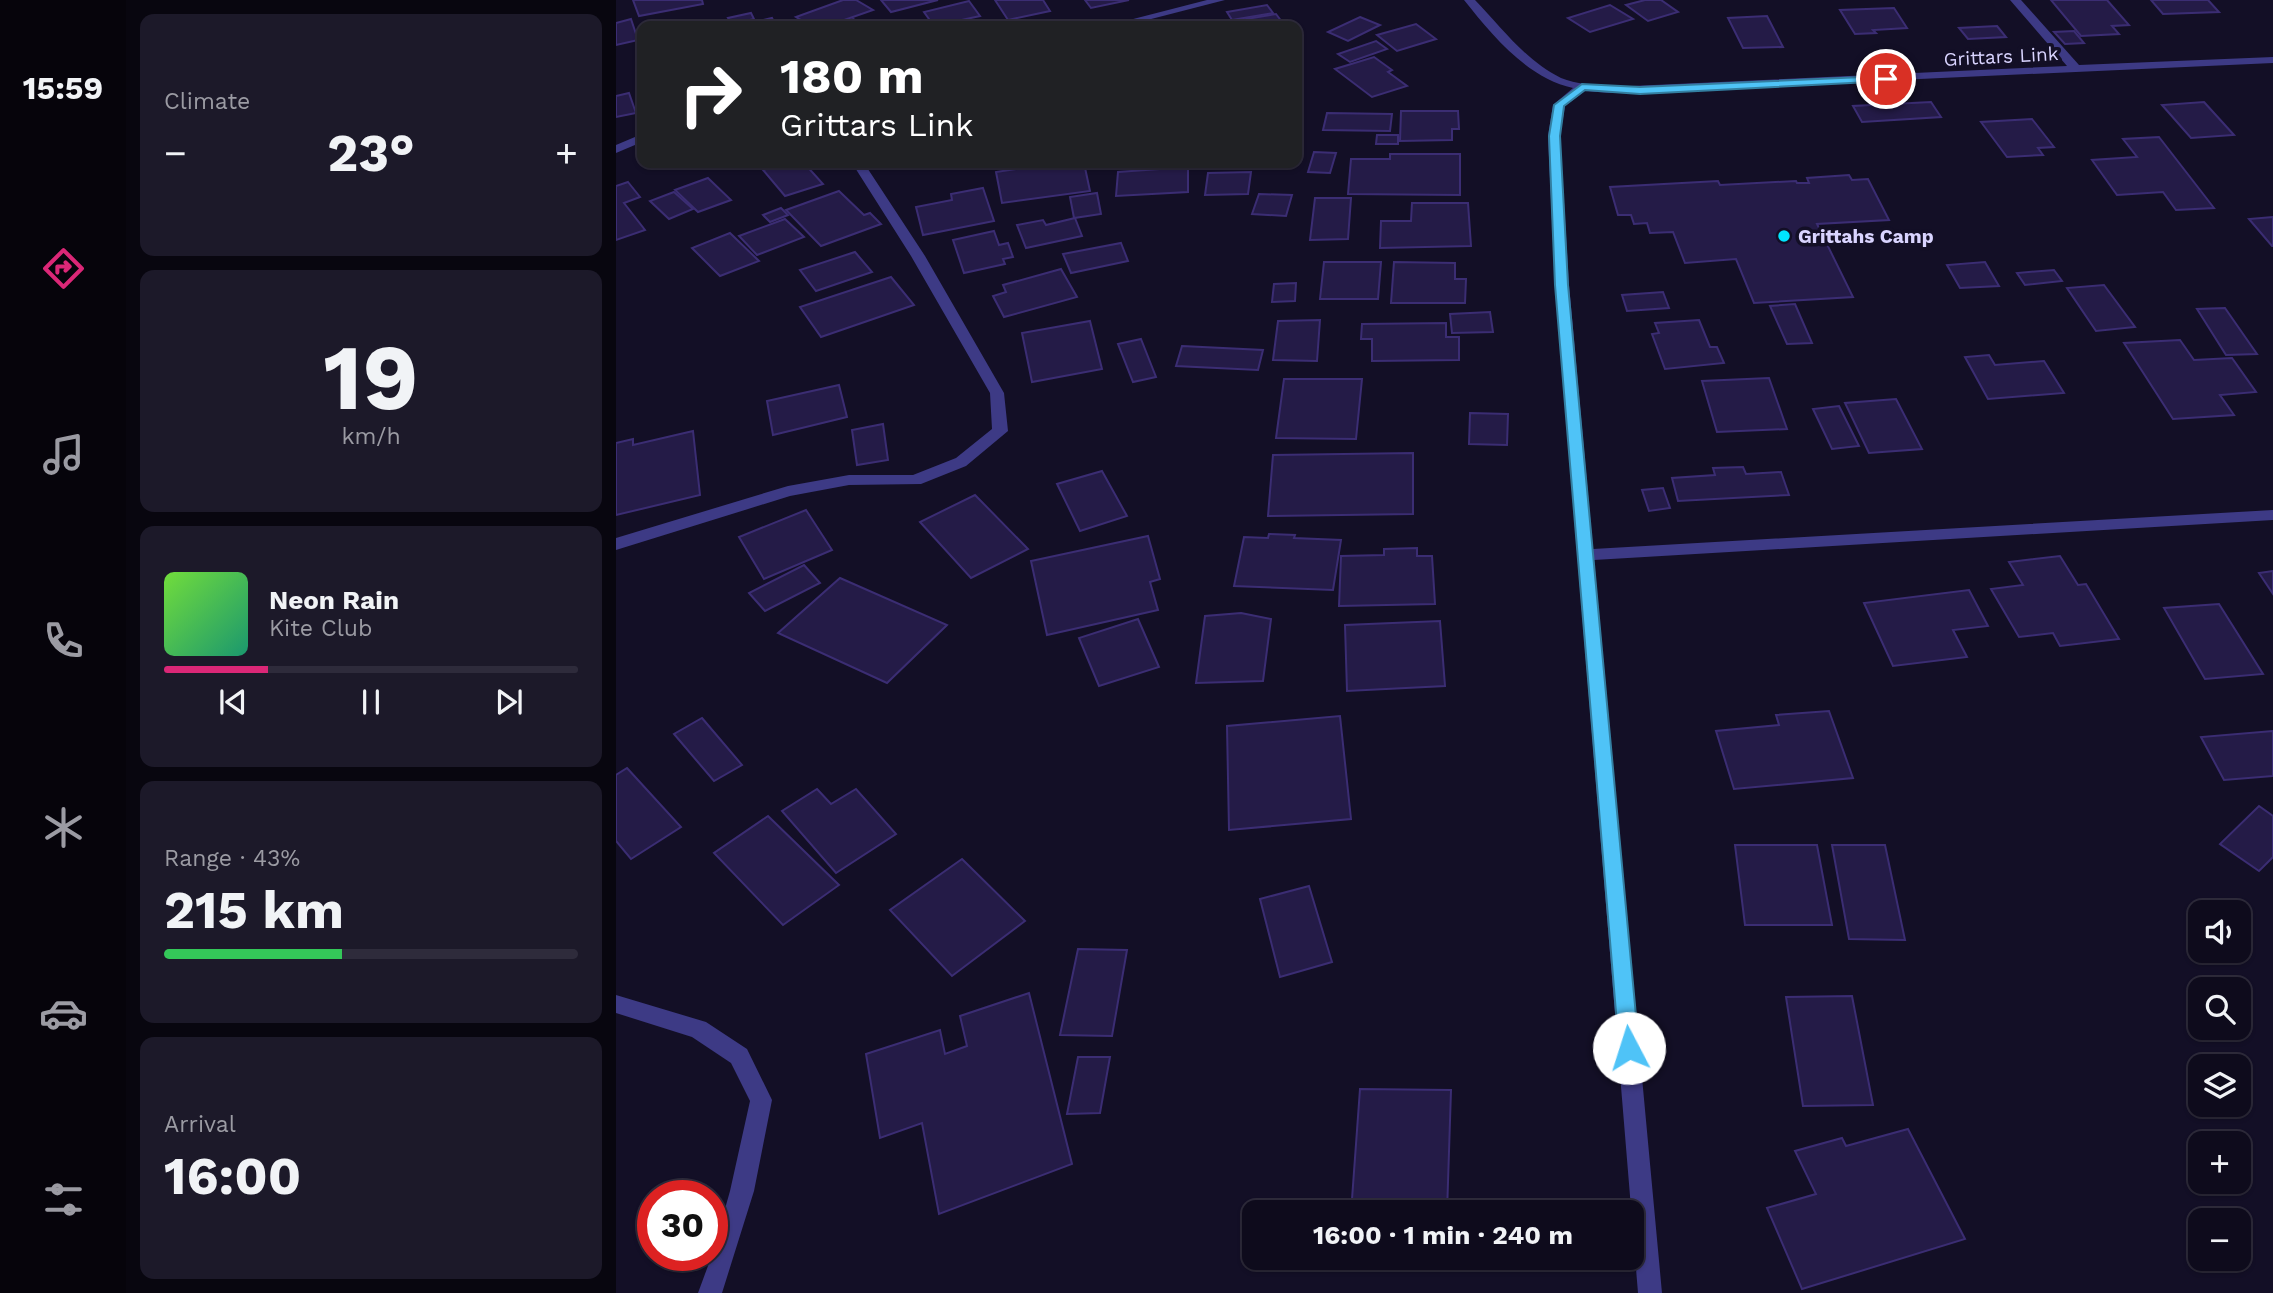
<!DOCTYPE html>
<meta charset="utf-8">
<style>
:root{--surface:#0e0b1c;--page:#1c1929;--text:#f1f3f6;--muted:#9b9ba3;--line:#2e2b3b;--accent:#db2777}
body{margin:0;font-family:"Work Sans",sans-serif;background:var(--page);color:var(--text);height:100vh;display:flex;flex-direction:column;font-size:26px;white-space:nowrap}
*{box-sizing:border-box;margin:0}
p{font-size:23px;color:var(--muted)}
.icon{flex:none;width:38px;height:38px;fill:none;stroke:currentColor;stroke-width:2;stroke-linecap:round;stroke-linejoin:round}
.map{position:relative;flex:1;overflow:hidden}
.side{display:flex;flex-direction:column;gap:14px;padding:14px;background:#08060f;width:490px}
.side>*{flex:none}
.guide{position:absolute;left:21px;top:21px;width:665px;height:147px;border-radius:14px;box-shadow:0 2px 5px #0004,0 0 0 2px var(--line);background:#202124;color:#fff;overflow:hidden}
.controls{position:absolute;left:1572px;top:900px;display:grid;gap:14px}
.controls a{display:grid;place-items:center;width:63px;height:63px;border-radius:14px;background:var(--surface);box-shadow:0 2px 5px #0004,0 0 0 2px var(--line);font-size:35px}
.speed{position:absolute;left:21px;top:1180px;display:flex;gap:14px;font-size:35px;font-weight:700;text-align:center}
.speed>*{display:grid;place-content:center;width:91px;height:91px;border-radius:50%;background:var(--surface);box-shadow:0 2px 5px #0004,0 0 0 2px var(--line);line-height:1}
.speed .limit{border:10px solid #d22;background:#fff;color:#111}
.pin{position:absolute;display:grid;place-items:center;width:60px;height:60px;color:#fff;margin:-30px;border:4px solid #fff;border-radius:50%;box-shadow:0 2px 7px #0007}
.me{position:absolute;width:77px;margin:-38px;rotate:355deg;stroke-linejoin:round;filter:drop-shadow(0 0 5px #0008)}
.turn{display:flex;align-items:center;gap:24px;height:147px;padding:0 28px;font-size:32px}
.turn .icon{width:91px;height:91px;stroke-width:2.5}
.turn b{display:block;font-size:49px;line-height:60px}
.big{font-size:52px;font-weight:700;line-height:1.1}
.side .widget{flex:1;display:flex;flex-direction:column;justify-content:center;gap:10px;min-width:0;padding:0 24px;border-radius:14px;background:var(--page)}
.side .dial{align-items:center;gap:0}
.dial b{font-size:91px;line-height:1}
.song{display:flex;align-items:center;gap:21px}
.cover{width:84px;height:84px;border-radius:10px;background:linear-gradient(135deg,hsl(100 70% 55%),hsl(160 70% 35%))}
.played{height:7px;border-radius:4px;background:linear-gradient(90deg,var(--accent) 25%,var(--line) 25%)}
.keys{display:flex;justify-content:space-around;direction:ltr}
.heat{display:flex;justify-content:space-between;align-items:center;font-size:38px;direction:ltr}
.charge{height:10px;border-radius:5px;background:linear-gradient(90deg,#34c759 43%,var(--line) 0)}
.trip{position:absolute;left:626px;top:1200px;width:402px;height:70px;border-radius:14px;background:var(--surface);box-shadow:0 2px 5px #0004,0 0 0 2px var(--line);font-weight:700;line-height:70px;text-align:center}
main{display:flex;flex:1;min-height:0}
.menu{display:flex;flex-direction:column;width:126px;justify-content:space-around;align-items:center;background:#06040b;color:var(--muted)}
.menu .icon{width:49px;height:49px}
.menu .on{color:var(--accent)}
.menu b{font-size:32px;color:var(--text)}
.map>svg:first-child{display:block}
</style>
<main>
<nav class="menu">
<b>15:59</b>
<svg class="icon on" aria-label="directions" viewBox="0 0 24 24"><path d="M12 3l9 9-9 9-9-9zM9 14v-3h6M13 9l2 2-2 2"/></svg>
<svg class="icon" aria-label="music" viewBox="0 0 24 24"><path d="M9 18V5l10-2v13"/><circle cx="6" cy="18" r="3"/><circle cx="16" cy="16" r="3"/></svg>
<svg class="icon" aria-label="phone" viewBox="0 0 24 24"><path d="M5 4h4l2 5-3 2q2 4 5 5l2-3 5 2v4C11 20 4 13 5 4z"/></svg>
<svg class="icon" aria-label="climate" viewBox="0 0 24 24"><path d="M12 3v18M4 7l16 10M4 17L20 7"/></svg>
<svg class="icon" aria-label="car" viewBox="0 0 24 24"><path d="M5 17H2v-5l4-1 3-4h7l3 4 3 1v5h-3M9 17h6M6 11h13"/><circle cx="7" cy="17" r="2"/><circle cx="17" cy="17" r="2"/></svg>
<svg class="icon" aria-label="filters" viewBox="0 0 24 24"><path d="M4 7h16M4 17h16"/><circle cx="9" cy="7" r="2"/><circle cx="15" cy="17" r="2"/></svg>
</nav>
<section class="side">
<div class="widget"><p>Climate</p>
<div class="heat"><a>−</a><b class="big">23°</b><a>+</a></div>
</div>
<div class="widget dial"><b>19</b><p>km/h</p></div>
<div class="widget">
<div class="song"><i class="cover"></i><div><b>Neon Rain</b><p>Kite Club</p></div></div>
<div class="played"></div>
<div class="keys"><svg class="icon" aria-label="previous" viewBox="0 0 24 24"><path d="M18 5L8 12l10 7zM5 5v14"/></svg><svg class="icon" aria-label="pause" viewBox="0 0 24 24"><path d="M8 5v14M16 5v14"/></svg><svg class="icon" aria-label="next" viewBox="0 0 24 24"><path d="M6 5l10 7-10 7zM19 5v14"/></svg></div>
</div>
<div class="widget"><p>Range · 43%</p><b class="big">215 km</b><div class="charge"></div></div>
<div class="widget"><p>Arrival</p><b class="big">16:00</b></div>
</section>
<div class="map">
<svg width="1657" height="1293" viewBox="0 0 1657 1293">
<rect width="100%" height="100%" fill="#130f26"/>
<g fill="#241b47" stroke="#3b2d73" stroke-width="2">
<path d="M17 0H86L87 4 23 16Z"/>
<path d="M227 0H240L257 10 211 26H195L180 17Z"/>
<path d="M265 0H322L275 12Z"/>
<path d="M379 0H427L434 11 392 20Z"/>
<path d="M469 0H513L475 8Z"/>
<path d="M1029 0H1045L1062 12 1032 21 1010 5Z"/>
<path d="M1435 0H1491L1513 25 1496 26 1503 34 1465 36Z"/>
<path d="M1535 0H1592L1603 12 1547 14Z"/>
<path d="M353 1 364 16 318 26 308 12Z"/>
<path d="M651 5 657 13 616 20 611 12Z"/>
<path d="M994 5 1017 19 974 32 952 18Z"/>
<path d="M1278 8 1291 28 1257 30 1260 33 1239 34 1224 10Z"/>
<path d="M135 13 138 19 116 24 112 18Z"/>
<path d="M660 14 669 26H621L618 21Z"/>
<path d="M1151 16 1167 47 1127 48 1112 18Z"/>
<path d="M744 17 764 25 732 41 712 32Z"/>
<path d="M156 18 160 26H119Z"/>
<path d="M15 19 22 40 0 45V23Z"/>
<path d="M237 19 250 26H218Z"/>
<path d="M800 24 820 39 781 51 761 35Z"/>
<path d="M1381 26 1390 37 1352 39 1343 28Z"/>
<path d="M1458 31 1468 43 1449 44 1438 32Z"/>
<path d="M760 41 771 49 734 62 722 54Z"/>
<path d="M758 57 776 70 772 72 791 86 756 97 719 69Z"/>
<path d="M13 93 20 113 0 117V96Z"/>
<path d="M1315 102 1325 117 1246 122 1237 106Z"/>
<path d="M1588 102 1618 135 1575 138 1546 105Z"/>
<path d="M785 111H842L843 129H836V140L784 141Z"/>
<path d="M711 113 776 114 774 131 707 130Z"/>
<path d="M1416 119 1438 147 1422 148 1427 155 1391 157 1365 122Z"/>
<path d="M761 135H782V144H760Z"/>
<path d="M1543 137 1598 208 1560 210 1547 192 1501 195 1476 160 1521 157 1507 139Z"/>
<path d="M698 152 720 153 714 173 692 172Z"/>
<path d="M774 154H844V195L732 194 735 159H774Z"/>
<path d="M169 163H188L207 184 169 196 147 170Z"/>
<path d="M415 163H468L474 191 386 203 380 172 406 168 405 164Z"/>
<path d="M572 167V192L500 196 502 172Z"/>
<path d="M635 172 632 194 589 195 592 173Z"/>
<path d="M1233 175 1236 180 1252 179 1273 220 1201 224 1237 297 1138 303 1120 259 1069 263 1057 232 1034 233 1031 223 1018 224 1015 215H1002L994 187 1102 181 1104 185 1180 181 1181 183H1193L1191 178Z"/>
<path d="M92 178 115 200 82 212 59 190Z"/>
<path d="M12 182 24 197 8 203 29 230 0 240V186Z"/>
<path d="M367 188 378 221 307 235 300 207 336 200 335 194Z"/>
<path d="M223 191 248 215 254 213 265 224 205 246 170 210Z"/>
<path d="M58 192 77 209 53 219 34 201Z"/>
<path d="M481 193 485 214 458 218 454 197Z"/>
<path d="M643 194 676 195 670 216 636 214Z"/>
<path d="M699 198H735L732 239 694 240Z"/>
<path d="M796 203H852L855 246 764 248 765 221H795Z"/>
<path d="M165 208 172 215 154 222 147 215Z"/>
<path d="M1657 217V246H1656L1633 219Z"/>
<path d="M459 218 466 236 410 248 401 225 427 220 430 225Z"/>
<path d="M169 219 188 237 141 255 123 236Z"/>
<path d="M378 231 383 245 392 243 397 257 387 259 389 264 348 273 337 240Z"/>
<path d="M114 233 143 261 104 276 76 248Z"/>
<path d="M505 243 512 261 455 273 447 254Z"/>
<path d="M239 252 256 272 200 291 184 270Z"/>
<path d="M708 262H765L762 299H704Z"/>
<path d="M778 262 839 263V279H850L849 303H775Z"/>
<path d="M1369 262 1383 286 1344 288 1331 265Z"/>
<path d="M445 269 461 297 388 317 377 296 390 292 387 285Z"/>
<path d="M1438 270 1446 281 1409 285 1401 273Z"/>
<path d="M275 277 298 305 205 337 184 307Z"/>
<path d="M680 283 679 301 656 302 658 284Z"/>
<path d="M1488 285 1519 327 1480 331 1451 288Z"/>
<path d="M1047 292 1053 308 1011 311 1006 295Z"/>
<path d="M1179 304 1196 343 1171 344 1154 306Z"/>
<path d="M1609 308 1641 354 1610 355 1581 309Z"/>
<path d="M874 312 877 332 836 333 834 314Z"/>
<path d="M704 320 701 361 657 360 662 321Z"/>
<path d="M1083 320 1094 347H1101L1108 363 1049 369 1036 334 1043 333 1039 323Z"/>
<path d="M474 321 486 369 416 382 406 333Z"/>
<path d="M830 323V337H843V360L756 361V339H745L746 324Z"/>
<path d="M525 339 540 377 517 382 502 344Z"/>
<path d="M1564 340 1578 360 1616 358 1640 392 1604 395 1618 415 1557 419 1508 343Z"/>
<path d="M566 346 647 350 642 370 560 366Z"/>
<path d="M1373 355 1379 365 1428 361 1448 393 1372 399 1349 357Z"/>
<path d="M1153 378 1171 429 1101 432 1086 381Z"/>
<path d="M668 379H746L740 439 660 438Z"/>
<path d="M223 385 231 417 157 435 151 401Z"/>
<path d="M1280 399 1306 449 1253 453 1229 403Z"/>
<path d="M1223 406 1243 446 1216 449 1197 409Z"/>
<path d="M854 413 892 414 891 445 853 444Z"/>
<path d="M267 424 272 460 241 465 236 430Z"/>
<path d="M77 431 84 495 0 515V443L17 439V445Z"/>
<path d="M797 453V514L652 516 657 455Z"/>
<path d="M1127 467 1130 474 1165 472 1173 495 1062 501 1056 478 1099 475 1097 468Z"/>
<path d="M486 471 511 516 464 531 441 484Z"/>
<path d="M1047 488 1054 508 1033 511 1026 490Z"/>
<path d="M359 495 412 549 355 578 304 522Z"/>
<path d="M190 510 216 550 148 579 123 537Z"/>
<path d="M653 534 679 535 678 538 725 540 717 590 618 586 628 537 652 538Z"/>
<path d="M532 536 544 579 534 582 542 610 431 635 415 561Z"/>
<path d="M801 548V556H816L819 604 723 606 725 556 768 555V549Z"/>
<path d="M1444 556 1462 585 1470 584 1503 639 1444 646 1437 633 1403 637 1375 589 1407 585 1393 562Z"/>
<path d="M188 565 204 583 149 611 133 593Z"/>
<path d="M1657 571V594L1643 573Z"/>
<path d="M224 578 331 625 271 683 162 633Z"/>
<path d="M1353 590 1372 626 1337 630 1351 657 1277 666 1248 603Z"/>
<path d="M1603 604 1647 674 1589 679 1548 608Z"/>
<path d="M625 613 655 619 647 681 580 683 589 616Z"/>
<path d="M522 619 543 667 483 686 463 638Z"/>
<path d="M824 621 829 686 731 691 729 625Z"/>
<path d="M1213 711 1237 778 1118 789 1100 731 1163 725 1160 715Z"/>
<path d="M724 716 735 819 613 830 611 726Z"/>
<path d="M86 718 126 765 98 781 58 734Z"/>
<path d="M1657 731V776L1608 780 1585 737Z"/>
<path d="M11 768 65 827 15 859 0 841V775Z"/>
<path d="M201 789 215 804 240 789 280 834 220 873 166 811Z"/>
<path d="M1643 806 1657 816V857L1643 871 1604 844Z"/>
<path d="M152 816 223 885 167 925 98 853Z"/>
<path d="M1119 845H1201L1216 925H1129Z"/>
<path d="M1216 845H1269L1289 940 1233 939Z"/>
<path d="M346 859 409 921 336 976 274 910Z"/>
<path d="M693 886 716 962 664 977 644 899Z"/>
<path d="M462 949 511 950 496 1036 444 1035Z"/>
<path d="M413 993 456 1164 323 1214 306 1123 264 1138 250 1054 324 1030 329 1054 351 1046 344 1016Z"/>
<path d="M1236 996 1257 1105 1187 1106 1170 997Z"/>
<path d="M462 1057H494L484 1113 451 1114Z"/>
<path d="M744 1089 835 1090 831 1213H735Z"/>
<path d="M1292 1129 1349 1239 1186 1289 1151 1208 1200 1194 1179 1151 1226 1138 1230 1146Z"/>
</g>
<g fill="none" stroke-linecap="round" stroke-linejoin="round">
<g fill="#3d3a85" fill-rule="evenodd">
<path d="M591 0H609L508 26H490Z"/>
<path d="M848 0H859C885 27 910 61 945 78 960 84 978 85 994 87L1451 66 1394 0H1405L1463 65 1657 57V63L994 93 969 91 949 106 944 136 953 285 977 549 1657 510V520L978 560 1046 1293H1022L939 285 932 136 937 105 957 88C911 78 876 35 848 0Z"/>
<path d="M26 134V142L0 153V145Z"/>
<path d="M236 163H248L309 256 388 393 392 431 350 466 305 484 233 485 174 496 0 550V538L172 486 233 475H297L340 458 376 429 374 393 295 256Z"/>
<path d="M0 995 90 1022 131 1049 156 1100 138 1191 106 1293H82L96 1255 114 1191 134 1101 115 1063 76 1037 0 1013Z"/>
</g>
</g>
<path fill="#4fc3f7" stroke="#337fa1" stroke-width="2" d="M1270 76 1275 79 1273 81 1024 94 969 90 948 106 944 136 952 285 1023 1048 1020 1054 1013 1057 1006 1054 1003 1048 939 285 933 136 938 105 966 84 1024 87Z"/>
<circle fill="#00e5ff" stroke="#130f26" stroke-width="2.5" cx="1168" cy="236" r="7"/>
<g text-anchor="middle" stroke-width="7" stroke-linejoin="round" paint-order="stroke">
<g font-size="19" fill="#d9d4ff" stroke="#130f26">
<text transform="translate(1385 56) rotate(-3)" y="7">Grittars Link</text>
</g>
<g font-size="19" font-weight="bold" fill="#d9d4ff" stroke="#130f26" text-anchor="start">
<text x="1182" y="243">Grittahs Camp</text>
</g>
</g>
</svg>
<div class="controls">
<a><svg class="icon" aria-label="sound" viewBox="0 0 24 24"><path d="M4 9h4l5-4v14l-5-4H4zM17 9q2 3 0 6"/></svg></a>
<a><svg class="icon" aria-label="search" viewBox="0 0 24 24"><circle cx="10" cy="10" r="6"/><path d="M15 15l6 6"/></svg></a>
<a><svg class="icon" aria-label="layers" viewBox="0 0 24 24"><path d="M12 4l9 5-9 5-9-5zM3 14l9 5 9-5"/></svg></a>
<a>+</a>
<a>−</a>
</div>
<div class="speed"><div class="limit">30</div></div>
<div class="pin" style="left:1270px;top:79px;background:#d93025"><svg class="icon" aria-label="arrive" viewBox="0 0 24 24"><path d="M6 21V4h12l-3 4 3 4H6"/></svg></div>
<svg class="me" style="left:1013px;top:1048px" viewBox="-20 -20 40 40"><circle r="19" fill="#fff"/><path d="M0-13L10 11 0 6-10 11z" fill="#4fc3f7"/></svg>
<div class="trip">16:00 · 1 min · 240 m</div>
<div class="guide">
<div class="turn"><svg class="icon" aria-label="right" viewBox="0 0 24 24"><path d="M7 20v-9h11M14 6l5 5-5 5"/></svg><div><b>180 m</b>Grittars Link</div></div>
</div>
</div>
</main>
